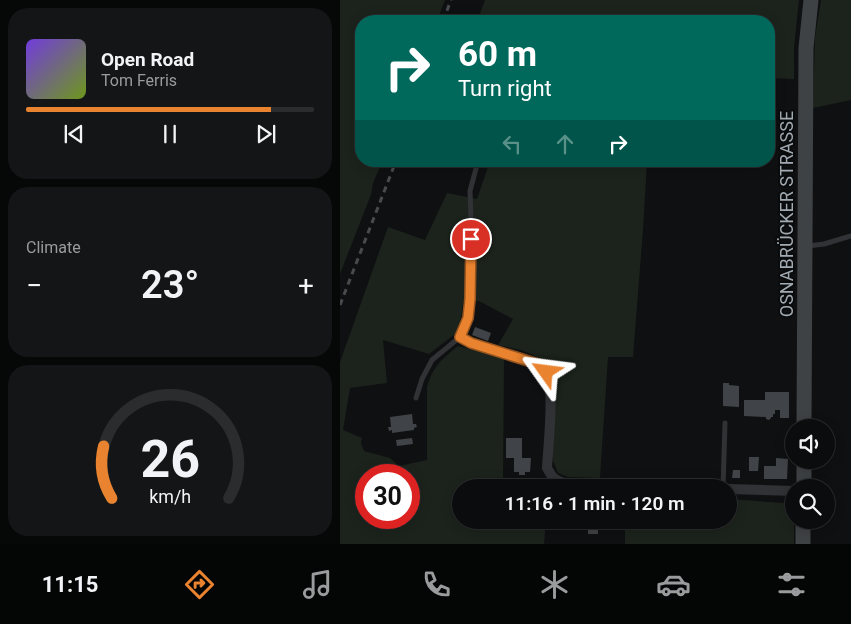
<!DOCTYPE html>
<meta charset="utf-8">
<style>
:root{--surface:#0b0c0d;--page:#141516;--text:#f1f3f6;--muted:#9a9b9d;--line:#2b2c2e;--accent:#e9832f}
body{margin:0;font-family:Roboto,sans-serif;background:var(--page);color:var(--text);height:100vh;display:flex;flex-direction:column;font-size:19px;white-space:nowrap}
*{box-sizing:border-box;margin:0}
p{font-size:16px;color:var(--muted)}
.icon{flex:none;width:28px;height:28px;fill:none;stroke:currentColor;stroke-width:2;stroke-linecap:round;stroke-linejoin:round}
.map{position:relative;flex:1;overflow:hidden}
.sheet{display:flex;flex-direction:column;gap:8px;padding:8px;background:#060707;width:340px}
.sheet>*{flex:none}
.banner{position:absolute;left:15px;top:15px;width:420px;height:152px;border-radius:20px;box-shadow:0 2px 12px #0003,0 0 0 1px var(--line);background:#00695c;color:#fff;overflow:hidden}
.controls{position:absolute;left:445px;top:419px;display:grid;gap:10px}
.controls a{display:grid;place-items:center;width:50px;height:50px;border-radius:50%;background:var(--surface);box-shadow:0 2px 12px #0003,0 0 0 1px var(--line);font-size:25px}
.speed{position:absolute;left:15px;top:464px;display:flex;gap:10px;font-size:25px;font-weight:700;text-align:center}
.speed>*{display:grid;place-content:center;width:65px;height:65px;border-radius:50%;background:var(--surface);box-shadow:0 2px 12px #0003,0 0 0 1px var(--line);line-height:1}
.speed .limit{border:8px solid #d22;background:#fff;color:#111}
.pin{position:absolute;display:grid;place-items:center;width:42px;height:42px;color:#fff;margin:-21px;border:2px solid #fff;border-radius:50%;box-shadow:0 1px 5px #0007}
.me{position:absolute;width:55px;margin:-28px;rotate:301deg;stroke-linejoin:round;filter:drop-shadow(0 0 4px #0008)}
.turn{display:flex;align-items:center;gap:18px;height:105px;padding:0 20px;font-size:22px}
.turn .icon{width:65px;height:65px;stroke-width:2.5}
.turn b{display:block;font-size:35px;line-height:42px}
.lanes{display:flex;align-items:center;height:48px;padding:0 20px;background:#0003;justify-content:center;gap:25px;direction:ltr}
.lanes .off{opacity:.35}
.big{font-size:38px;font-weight:600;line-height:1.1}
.sheet .card{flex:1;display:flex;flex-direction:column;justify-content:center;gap:8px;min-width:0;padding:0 18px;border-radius:20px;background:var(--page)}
.sheet .dial{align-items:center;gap:0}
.dial svg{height:130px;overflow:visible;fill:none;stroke:var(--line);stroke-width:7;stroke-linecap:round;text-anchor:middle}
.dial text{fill:var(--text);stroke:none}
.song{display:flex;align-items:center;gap:15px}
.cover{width:60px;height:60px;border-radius:8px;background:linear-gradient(135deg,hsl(260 70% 55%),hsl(80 70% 35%))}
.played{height:5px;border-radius:2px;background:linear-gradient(90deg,var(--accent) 85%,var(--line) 85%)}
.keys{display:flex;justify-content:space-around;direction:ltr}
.heat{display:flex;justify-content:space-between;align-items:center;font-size:28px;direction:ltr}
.trip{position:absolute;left:112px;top:479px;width:285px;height:50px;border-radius:25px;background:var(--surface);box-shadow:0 2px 12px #0003,0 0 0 1px var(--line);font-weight:600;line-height:50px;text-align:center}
.tabs{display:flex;height:80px;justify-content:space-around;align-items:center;background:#040505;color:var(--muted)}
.tabs .icon{width:35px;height:35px}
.tabs .current{color:var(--accent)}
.tabs b{font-size:22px;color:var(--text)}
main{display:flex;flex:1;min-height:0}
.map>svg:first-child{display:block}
</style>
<main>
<section class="sheet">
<div class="card">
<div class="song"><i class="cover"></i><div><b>Open Road</b><p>Tom Ferris</p></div></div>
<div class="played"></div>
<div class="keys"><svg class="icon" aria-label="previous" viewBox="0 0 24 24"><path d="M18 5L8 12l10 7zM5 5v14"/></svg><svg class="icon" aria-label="pause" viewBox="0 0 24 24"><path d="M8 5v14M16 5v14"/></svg><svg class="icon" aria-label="next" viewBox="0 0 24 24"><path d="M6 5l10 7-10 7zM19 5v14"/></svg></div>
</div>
<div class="card"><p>Climate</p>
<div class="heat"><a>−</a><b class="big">23°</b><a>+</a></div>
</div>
<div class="card dial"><svg viewBox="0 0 100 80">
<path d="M14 69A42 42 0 1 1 86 69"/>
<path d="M14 69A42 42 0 0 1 9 37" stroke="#e9832f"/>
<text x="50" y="56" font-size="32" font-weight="700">26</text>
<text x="50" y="72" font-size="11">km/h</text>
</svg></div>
</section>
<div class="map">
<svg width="511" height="544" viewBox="0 0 511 544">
<rect width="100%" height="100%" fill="#0f1011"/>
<g fill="#1c231c" fill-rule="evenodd">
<path d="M0 0H105L97 21H21V161H43C39 170 31 184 32 192L0 274Z"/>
<path d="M145 0H459L454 47V79L429 78V21H137Z"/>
<path d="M481 0H511V100L473 108 475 38Z"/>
<path d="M150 161H307L303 230 293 357H268L260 478 228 477 218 473 213 461 209 362 181 350 158 345 173 319 139 301 123 302 121 318 115 334 89 354 43 340 47 383 10 388 3 430 22 438 21 443 24 451 50 458 59 466 87 460V387C93 366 102 359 118 346L164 358 163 483 202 482 208 487 121 488V520H206L204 544H0V362L48 227 85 240 107 193 137 199ZM26 475H69V518H26Z"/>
<path d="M389 499 444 503 454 510V544H285V520H389Z"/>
</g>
<g fill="#404347">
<path d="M135 327 151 333 148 341 132 335Z"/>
<path d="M383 383H389V385L399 386V407L383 406Z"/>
<path d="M425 392H449V418H440V410H435V414H433V417H431V418L429 420 426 419V417L404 416V400H425Z"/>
<path d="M72 414 73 424H76L77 427 74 428V430L52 433V430L49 431 48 427H51L50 417Z"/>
<path d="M72 438 73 444 57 446 56 440Z"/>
<path d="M166 438H182V458H191L190 472H185V475H179V472H174V458H166Z"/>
<path d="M409 457H419L418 471H409Z"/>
<path d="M436 458 448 459 447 479H424V466H436Z"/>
<path d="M393 470H400V478H392Z"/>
<path d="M233 520 258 521V534H248V530H239V524H233Z"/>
</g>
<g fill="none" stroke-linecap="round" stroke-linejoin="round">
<g stroke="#313235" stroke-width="5">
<path d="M468 246 484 244 511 236"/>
<path d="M76 398 82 379 92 360 120 337 128 318 130 299 131 219 130 191 138 161"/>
<path d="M383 488 385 423"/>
</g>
<g stroke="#313235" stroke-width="10">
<path d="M120 337 131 343 198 364C201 367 204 370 206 373 215 390 208 447 207 468 209 471 211 476 214 478 226 490 289 487 307 488"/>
<path d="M389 489 454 491"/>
</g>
<g stroke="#3f4245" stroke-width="15">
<path d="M464 428 466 48 471 0"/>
<path d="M464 488V460"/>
<path d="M463 544V520"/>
</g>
<g stroke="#484b4e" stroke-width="3" stroke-dasharray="6 5" stroke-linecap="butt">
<path d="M103 21 111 0"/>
<path d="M0 305 56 161"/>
</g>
</g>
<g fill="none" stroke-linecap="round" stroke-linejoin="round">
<g stroke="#97551f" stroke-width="12">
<path id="route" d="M131 239 130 299 128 318 120 337 131 343 198 364 206 372"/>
</g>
<use href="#route" stroke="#e9832f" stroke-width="9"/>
</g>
<g text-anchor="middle" stroke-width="4" stroke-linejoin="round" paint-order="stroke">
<g font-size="18" fill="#a1a9b1" stroke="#0a0b0c">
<text transform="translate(447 214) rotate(-90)" y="6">OSNABRÜCKER STRASSE</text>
</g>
</g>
</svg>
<div class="controls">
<a><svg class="icon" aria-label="sound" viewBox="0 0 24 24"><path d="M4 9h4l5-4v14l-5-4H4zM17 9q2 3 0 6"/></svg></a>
<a><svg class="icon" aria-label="search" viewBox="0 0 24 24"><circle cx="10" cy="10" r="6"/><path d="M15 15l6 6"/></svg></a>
</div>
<div class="speed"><div class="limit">30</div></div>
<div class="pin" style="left:131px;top:239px;background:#d93025"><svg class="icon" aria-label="arrive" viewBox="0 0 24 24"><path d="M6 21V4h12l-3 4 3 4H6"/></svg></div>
<svg class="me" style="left:206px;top:372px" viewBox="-20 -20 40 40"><path d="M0-17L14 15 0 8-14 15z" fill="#e9832f" stroke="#fff" stroke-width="4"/></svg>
<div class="trip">11:16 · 1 min · 120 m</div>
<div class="banner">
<div class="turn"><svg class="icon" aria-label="right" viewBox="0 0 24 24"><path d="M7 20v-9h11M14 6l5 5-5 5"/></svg><div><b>60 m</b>Turn right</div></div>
<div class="lanes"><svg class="icon off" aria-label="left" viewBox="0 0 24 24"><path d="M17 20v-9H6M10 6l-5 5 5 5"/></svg><svg class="icon off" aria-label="ahead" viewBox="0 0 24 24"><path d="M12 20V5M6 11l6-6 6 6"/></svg><svg class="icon" aria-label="right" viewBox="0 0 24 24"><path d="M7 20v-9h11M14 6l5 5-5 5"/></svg></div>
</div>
</div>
</main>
<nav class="tabs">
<b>11:15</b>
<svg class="icon current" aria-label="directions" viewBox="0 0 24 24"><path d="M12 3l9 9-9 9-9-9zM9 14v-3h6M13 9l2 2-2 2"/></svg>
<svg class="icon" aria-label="music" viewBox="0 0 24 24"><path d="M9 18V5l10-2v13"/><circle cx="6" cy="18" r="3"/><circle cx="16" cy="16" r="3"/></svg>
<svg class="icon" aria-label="phone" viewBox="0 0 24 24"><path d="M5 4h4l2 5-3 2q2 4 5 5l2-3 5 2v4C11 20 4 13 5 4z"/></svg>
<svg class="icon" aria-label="climate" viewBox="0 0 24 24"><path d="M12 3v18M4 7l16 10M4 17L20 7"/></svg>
<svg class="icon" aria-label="car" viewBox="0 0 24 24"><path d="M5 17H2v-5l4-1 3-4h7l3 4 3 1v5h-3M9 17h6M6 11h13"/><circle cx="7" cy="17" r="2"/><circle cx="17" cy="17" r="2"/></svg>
<svg class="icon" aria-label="filters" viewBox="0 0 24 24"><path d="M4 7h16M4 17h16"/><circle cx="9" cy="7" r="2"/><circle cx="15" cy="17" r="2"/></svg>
</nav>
